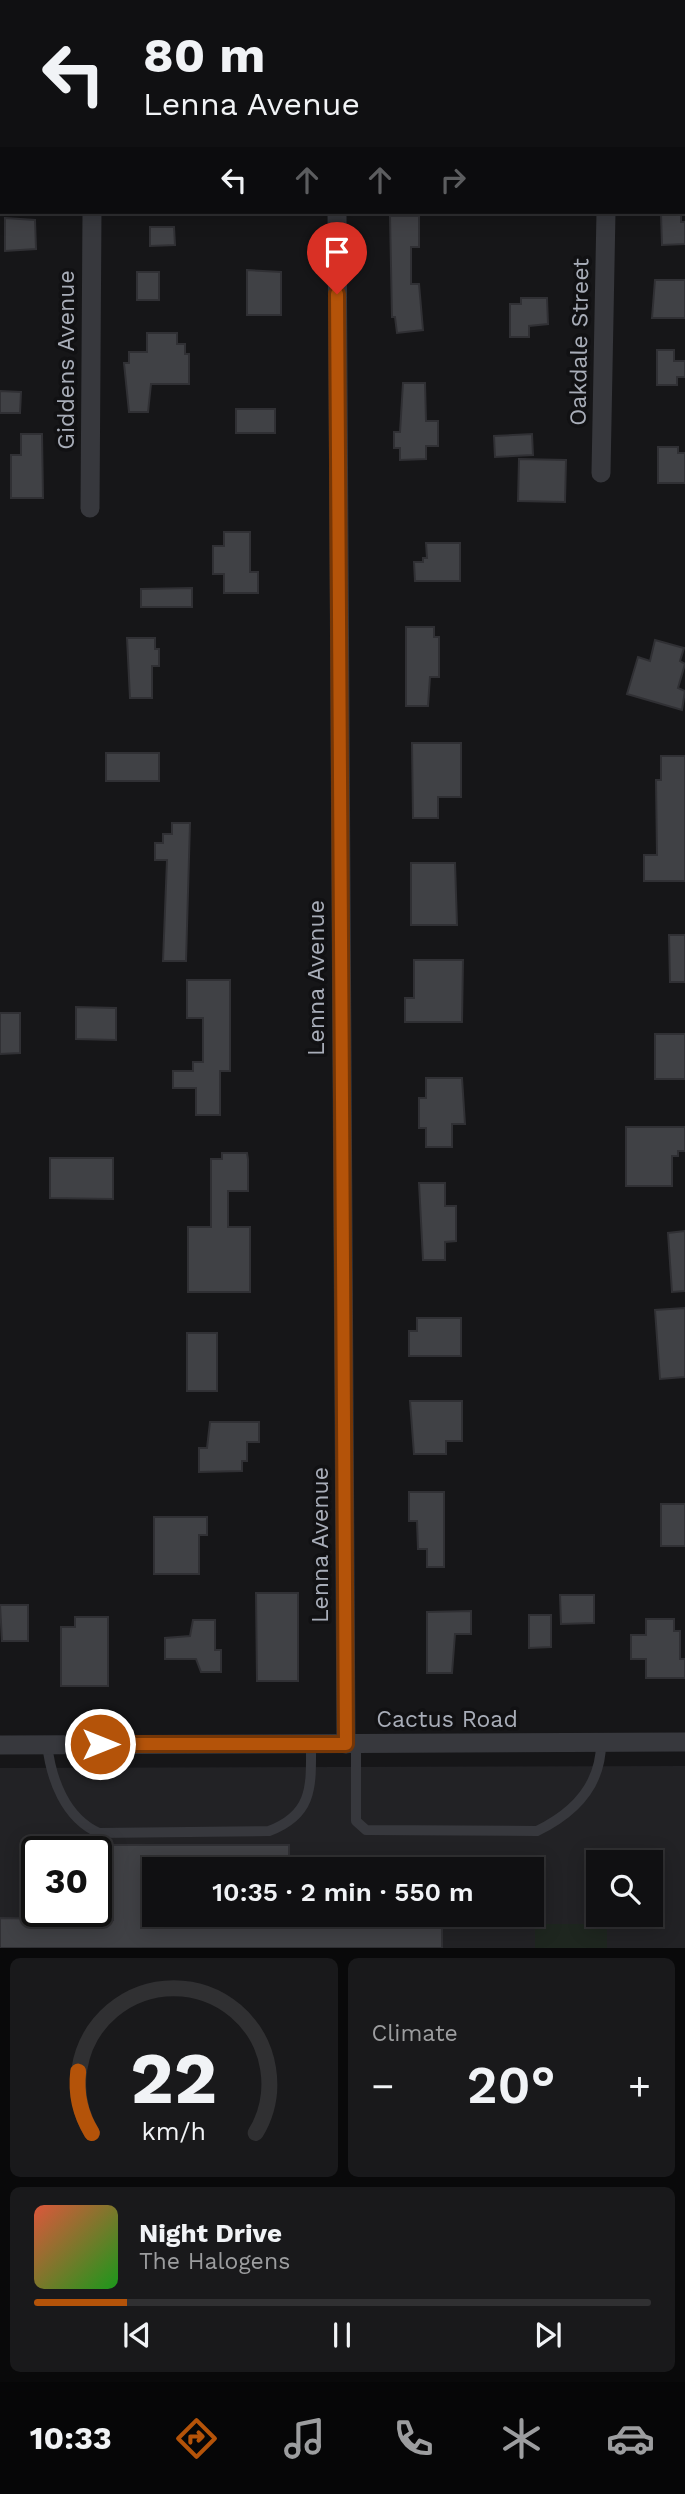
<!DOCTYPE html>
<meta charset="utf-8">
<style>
:root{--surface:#101012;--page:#19191b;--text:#f1f3f6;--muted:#9c9d9f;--line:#303032;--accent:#b45309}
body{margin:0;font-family:"Work Sans",sans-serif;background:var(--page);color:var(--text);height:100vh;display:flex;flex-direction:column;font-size:26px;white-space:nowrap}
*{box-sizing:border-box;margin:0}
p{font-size:23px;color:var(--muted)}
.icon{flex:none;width:38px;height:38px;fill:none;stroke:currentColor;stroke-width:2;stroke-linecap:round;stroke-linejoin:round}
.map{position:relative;height:1948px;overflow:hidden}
.drawer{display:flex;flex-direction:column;gap:10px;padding:10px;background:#09090a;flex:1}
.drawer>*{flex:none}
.banner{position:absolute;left:0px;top:0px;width:686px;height:214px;box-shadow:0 4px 18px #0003,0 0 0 2px var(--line);background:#101012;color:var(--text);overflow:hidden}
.fabs{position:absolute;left:586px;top:1850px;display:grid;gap:14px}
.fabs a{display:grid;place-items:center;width:77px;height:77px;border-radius:0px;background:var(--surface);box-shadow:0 4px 18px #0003,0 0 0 2px var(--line);font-size:35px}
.speed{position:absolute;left:21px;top:1836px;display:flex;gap:14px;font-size:35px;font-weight:700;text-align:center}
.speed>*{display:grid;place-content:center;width:91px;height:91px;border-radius:50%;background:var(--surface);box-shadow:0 4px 18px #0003,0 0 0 2px var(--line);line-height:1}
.speed .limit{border:4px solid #111;border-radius:10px;background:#fff;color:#111}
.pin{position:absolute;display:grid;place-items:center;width:60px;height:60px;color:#fff;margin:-72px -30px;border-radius:50% 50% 50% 0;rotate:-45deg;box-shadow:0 0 7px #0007}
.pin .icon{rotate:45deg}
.me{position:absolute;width:77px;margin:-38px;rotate:90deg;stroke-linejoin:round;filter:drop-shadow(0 0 5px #0008)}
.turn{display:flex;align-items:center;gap:24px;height:147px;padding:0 28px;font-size:32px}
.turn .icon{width:91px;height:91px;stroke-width:2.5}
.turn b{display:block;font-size:49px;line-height:60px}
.lanes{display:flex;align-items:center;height:66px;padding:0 28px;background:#0003;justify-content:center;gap:35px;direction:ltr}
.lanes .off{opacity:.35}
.big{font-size:52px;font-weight:600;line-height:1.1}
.drawer .tile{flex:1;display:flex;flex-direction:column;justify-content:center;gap:10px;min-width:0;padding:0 24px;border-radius:10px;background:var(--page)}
.drawer .dial{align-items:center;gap:0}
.dial svg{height:182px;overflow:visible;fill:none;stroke:var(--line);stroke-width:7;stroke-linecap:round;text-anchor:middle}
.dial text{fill:var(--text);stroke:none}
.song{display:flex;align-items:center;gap:21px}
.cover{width:84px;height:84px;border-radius:10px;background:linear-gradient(135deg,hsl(10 70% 55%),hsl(120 70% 35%))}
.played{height:7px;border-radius:4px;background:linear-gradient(90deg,var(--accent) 15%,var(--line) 15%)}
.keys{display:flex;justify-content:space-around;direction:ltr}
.heat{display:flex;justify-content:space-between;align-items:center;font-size:38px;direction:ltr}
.drawer .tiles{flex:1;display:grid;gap:10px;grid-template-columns:1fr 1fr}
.tile:last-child{grid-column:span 2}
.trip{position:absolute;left:142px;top:1857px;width:402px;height:70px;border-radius:0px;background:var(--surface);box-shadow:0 4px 18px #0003,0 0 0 2px var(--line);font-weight:600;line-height:70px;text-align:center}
.tabs{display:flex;height:112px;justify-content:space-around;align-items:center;background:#060607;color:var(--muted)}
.tabs .icon{width:49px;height:49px}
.tabs .active{color:var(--accent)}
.tabs b{font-size:32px;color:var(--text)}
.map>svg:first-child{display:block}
</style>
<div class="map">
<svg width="685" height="1948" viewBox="0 0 685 1948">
<rect width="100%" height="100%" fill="#161618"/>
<path fill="#222225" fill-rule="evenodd" d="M685 1766V1948H0V1768ZM37 1852H96V1911H37ZM598 1862H651V1914H598ZM154 1869H532V1914H154Z"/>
<rect fill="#1e261f" x="535" y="1924" width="72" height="24"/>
<g fill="#404145" stroke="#303034" stroke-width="2">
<path d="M661 214H681V222H685V244L662 245Z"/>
<path d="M390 216H419V247H411V284H419L423 330 397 333 395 317H392Z"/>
<path d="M5 218 35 220 36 249 5 251Z"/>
<path d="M150 227H174L175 245 150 246Z"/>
<path d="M247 270 281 272V315H247Z"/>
<rect x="137" y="272" width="22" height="28"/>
<path d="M655 280H685V318H652Z"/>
<path d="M521 298H547L548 324 529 326V337H510V304H521Z"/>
<path d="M147 333H177V344H185V354H189V384H151L148 412H129L124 363H129V352H147Z"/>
<path d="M657 350H674V361H685V377H677V385H657Z"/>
<path d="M403 383H425L426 421H438V446H426V459L400 460V448H394V432H400Z"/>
<path d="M0 391 21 392 20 413H0Z"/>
<rect x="236" y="409" width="39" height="24"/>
<path d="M21 434H42L43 498H11V455H21Z"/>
<path d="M532 434 533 455 495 457 494 436Z"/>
<path d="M658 447H678V453H685V483H658Z"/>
<path d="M519 459 566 460 565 502 518 501Z"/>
<path d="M224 532H250V572H258V593H224V574H213V546H224Z"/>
<path d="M426 543H460V581H415L414 562H423V558H427Z"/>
<path d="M192 588V607H141V589Z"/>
<path d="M406 627H434V637H439V677H430L428 706H406Z"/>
<path d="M127 638H155V649H159V666H152V698H130Z"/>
<path d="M655 640 684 648 680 661 685 664 678 688 685 691 682 710 627 694 638 657 650 661Z"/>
<path d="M412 743H461V797H438V818H413Z"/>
<rect x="106" y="753" width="53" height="28"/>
<path d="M661 756H685V881H644V855H657L656 780H661Z"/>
<path d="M172 823H190L186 961H163L167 860H155V843H163V834H172Z"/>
<path d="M411 863H455L457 925H411Z"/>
<path d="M669 935H685V982H670Z"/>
<path d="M414 960H463L462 1022H405V998H414Z"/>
<path d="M187 980H230V1071H220V1115H196V1088H173V1071H193V1062H203V1018H187Z"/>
<path d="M76 1007 116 1008V1040L76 1039Z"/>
<path d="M0 1013H20V1053L0 1054Z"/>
<rect x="655" y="1034" width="30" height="45"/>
<path d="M426 1078H462L465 1124H452V1147H426V1128H419V1098H426Z"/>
<path d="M626 1127H685V1151H678V1156H672V1186H626Z"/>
<path d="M222 1153H247L248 1159V1191H228V1227H250V1292H188V1227H211V1159H222Z"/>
<path d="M50 1158H113V1199L50 1198Z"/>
<path d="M419 1183H445V1206H456V1241L445 1242V1260H423Z"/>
<path d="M685 1231V1291L672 1292 668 1233Z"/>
<path d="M685 1308V1377L660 1379 655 1310Z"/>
<path d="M417 1318H461V1356H409V1331H417Z"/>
<rect x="187" y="1333" width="30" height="58"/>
<path d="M410 1401H462V1441H446V1454H414Z"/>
<path d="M210 1422H259V1442H247V1461H242V1471L199 1472V1448H207Z"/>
<path d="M409 1492H444V1567H427V1549H418L417 1521H409Z"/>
<rect x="661" y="1504" width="24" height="42"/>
<path d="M154 1517H207V1535H199V1574H154Z"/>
<path d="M256 1593H298V1681H257Z"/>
<path d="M560 1595H594V1623L561 1624Z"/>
<path d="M0 1605H28V1641H2Z"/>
<path d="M471 1611V1634H455L452 1673H427V1612Z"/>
<path d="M529 1615H551V1647L529 1648Z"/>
<path d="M75 1617H108V1686H61V1627H75Z"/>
<path d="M646 1619H674V1631H680V1659H685V1678H646V1659H631V1635H646Z"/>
<path d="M193 1620H215V1650H221V1672H201L196 1659H165V1638L190 1636Z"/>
<path d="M113 1845H289V1869H154V1920H324V1914H442V1948H0V1918L113 1920Z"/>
</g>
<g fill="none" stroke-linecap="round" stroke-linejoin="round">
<g stroke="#37383d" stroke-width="10">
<path d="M47 1744C51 1779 65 1818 99 1833L269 1831C314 1814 311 1785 311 1744"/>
<path d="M356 1744V1821L366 1830 537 1831C574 1813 601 1785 601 1743"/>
</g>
<g stroke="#37383d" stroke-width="19">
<path d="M606 0V2"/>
<path d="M93 2V0"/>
<path d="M337 2V0"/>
<path d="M0 94H2"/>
<path d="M684 94H685"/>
<path d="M337 212 346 1744"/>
<path d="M601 473 606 212"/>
<path d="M90 508 92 212"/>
<path d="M0 1745 685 1742"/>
</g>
</g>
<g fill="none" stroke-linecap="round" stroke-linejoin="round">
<g stroke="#753606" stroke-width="18">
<path id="route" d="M100 1744H346L337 294"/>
</g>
<use href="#route" stroke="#b45309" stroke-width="12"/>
</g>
<g text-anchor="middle" stroke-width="7" stroke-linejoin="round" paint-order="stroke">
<g font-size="23" fill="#a8adb8" stroke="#111113">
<text transform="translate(579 342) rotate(-89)" y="8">Oakdale Street</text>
<text transform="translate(66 360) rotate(-90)" y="8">Giddens Avenue</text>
<text transform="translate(316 978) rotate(-90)" y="8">Lenna Avenue</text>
<text transform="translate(320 1545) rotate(-90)" y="8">Lenna Avenue</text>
<text x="447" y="1727">Cactus Road</text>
</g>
</g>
</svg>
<div class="fabs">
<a><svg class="icon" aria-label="search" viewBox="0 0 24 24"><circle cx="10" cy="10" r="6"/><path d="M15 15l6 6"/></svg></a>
</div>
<div class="speed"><div class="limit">30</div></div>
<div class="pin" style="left:337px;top:294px;background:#d93025"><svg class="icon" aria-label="arrive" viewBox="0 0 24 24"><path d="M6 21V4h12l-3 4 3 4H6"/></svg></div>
<svg class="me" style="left:100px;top:1744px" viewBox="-20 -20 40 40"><circle r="17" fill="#b45309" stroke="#fff" stroke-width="3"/><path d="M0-11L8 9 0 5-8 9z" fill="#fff"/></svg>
<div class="trip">10:35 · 2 min · 550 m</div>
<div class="banner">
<div class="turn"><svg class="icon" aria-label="left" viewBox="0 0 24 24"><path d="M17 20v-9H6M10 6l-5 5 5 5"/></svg><div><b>80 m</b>Lenna Avenue</div></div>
<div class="lanes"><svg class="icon" aria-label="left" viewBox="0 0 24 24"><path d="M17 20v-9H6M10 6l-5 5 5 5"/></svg><svg class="icon off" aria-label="ahead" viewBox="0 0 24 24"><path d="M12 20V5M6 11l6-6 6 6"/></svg><svg class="icon off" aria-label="ahead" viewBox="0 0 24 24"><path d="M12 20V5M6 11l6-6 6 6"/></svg><svg class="icon off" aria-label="right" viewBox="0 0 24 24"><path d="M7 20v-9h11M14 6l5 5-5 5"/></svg></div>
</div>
</div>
<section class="drawer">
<div class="tiles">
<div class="tile dial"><svg viewBox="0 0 100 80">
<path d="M14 69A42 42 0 1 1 86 69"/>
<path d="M14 69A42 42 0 0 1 8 42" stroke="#b45309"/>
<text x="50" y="56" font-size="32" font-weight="700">22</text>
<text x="50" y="72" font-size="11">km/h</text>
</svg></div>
<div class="tile"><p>Climate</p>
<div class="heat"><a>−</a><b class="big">20°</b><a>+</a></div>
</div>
<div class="tile">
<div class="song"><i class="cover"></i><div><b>Night Drive</b><p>The Halogens</p></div></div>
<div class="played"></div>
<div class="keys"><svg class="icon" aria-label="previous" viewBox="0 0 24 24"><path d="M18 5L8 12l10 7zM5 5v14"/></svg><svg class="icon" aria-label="pause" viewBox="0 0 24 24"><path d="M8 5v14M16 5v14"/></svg><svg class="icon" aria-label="next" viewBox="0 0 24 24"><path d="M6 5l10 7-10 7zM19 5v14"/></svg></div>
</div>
</div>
</section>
<nav class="tabs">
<b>10:33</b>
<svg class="icon active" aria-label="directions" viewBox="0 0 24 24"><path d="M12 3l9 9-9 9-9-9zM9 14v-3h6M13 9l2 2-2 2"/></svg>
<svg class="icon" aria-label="music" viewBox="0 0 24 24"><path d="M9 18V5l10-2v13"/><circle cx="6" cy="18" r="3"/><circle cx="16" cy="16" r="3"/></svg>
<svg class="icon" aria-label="phone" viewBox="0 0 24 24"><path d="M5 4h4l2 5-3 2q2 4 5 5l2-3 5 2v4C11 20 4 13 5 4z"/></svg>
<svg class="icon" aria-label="climate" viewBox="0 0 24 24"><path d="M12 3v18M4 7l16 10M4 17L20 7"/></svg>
<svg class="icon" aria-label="car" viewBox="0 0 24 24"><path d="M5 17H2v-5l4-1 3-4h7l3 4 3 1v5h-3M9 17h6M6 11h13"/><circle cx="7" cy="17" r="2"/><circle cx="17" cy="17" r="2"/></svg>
</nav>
